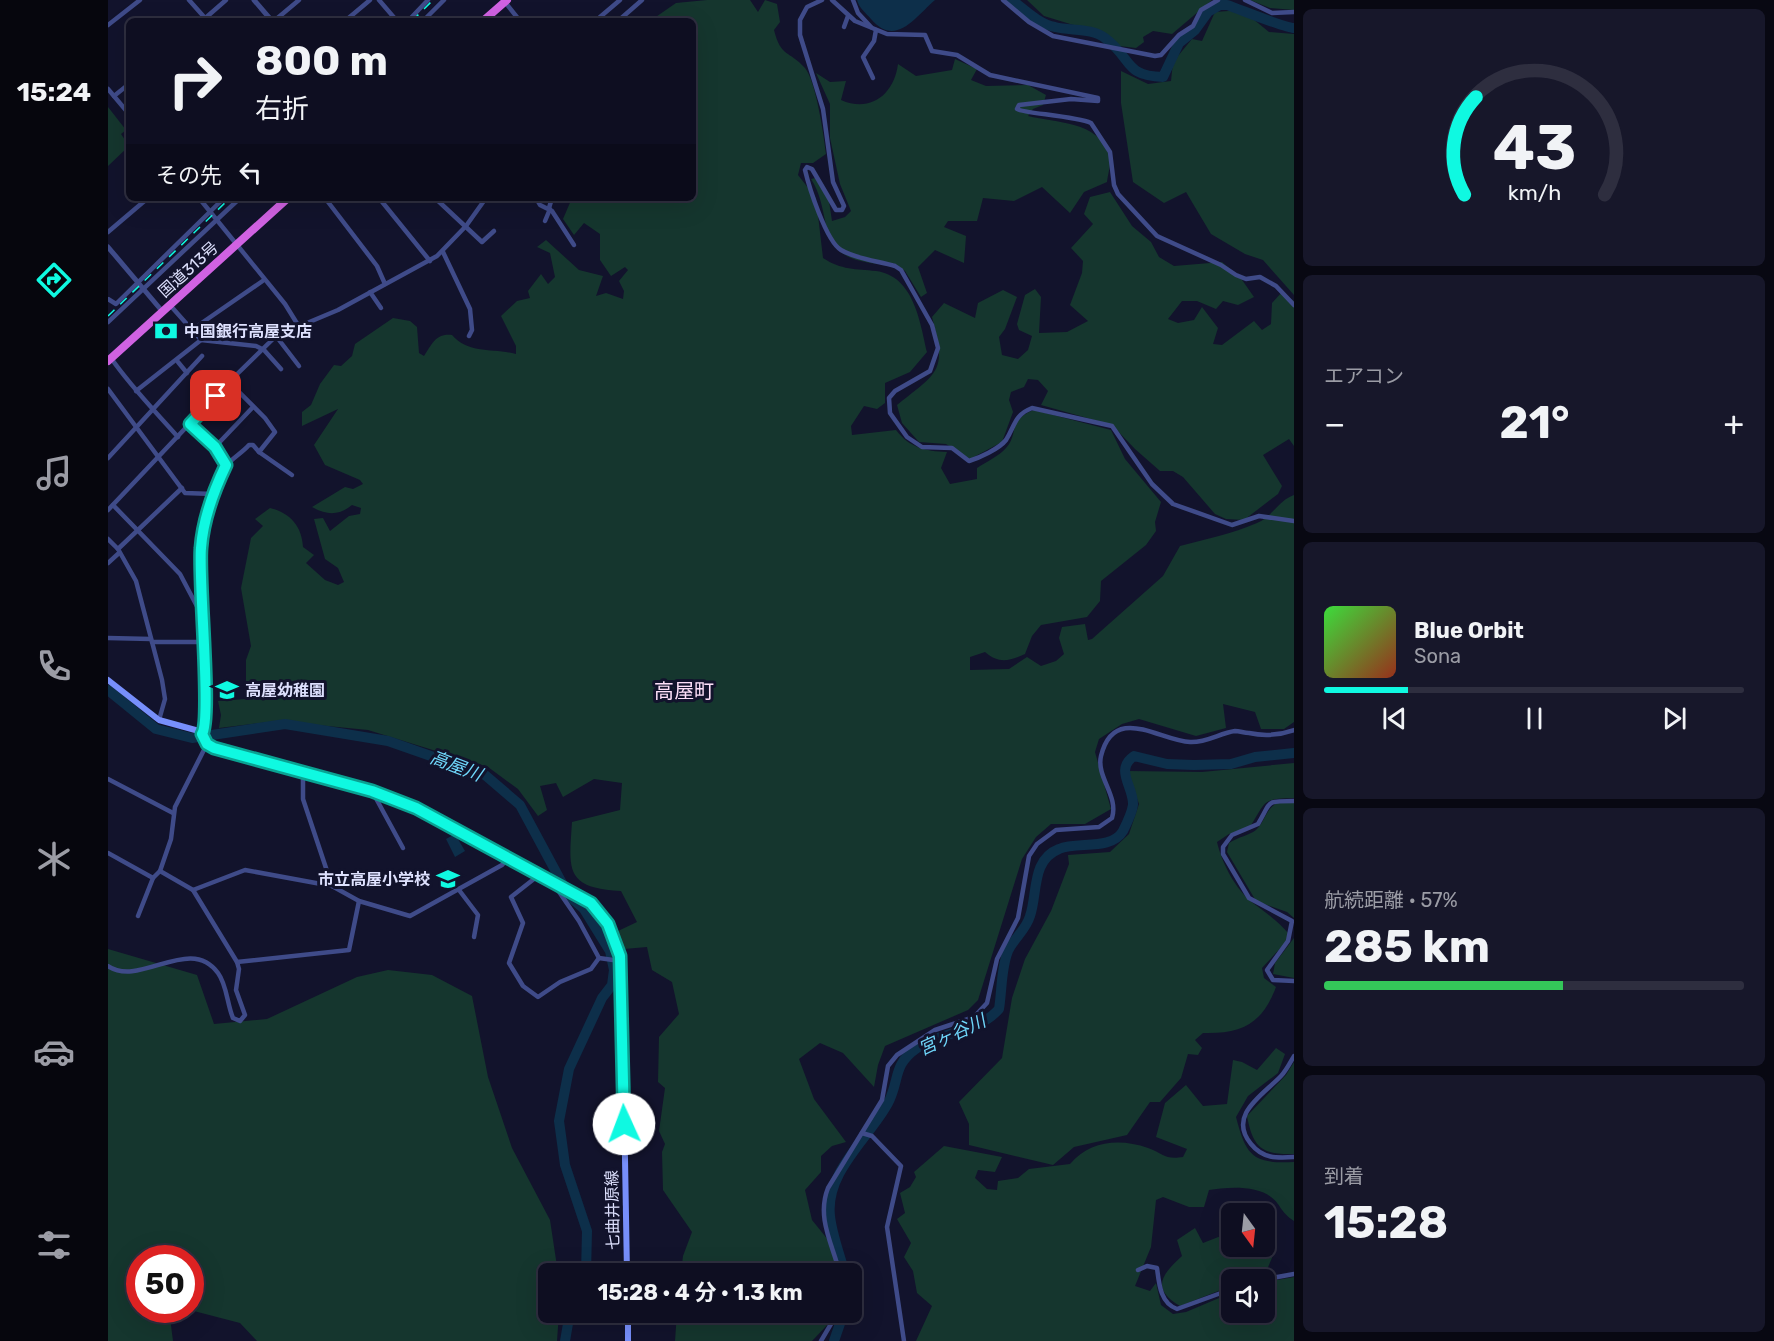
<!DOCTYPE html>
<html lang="ja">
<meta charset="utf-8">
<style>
:root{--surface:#0e0e21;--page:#17172a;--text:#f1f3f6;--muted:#9b9ca5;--line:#2e2e3f;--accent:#0ff9e1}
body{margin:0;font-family:Rubik,"Noto Sans JP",sans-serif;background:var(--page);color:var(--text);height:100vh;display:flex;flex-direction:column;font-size:22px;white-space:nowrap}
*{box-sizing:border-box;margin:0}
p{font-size:20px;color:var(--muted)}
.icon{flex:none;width:33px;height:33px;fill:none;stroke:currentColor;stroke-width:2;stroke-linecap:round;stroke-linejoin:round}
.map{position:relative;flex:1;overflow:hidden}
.sheet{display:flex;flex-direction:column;gap:9px;padding:9px;background:#080812;width:480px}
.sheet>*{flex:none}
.hud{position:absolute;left:18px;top:18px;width:570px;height:183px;border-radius:9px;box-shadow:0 6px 24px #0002,0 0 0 2px var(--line);background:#0e0e21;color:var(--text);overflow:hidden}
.needle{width:39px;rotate:165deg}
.fabs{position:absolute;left:1113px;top:1203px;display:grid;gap:12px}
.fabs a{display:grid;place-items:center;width:54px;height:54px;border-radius:9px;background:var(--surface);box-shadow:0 6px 24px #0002,0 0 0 2px var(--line);font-size:30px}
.speed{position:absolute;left:18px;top:1245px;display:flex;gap:12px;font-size:30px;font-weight:700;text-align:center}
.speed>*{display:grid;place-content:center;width:78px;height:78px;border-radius:50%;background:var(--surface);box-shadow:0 6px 24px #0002,0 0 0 2px var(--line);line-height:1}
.speed .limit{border:9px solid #d22;background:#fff;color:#111}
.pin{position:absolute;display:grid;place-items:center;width:51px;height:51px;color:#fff;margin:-26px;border-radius:12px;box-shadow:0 3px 9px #0006}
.me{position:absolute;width:66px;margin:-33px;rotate:358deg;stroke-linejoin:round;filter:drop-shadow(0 0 4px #0008)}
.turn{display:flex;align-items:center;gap:21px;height:126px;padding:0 30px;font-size:27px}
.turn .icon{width:78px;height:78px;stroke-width:2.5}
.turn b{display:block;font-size:42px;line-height:51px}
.then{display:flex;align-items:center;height:57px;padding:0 30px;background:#0003;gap:12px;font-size:22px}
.big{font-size:45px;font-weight:700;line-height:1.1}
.sheet .widget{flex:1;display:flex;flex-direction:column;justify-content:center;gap:9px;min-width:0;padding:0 21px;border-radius:9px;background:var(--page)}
.sheet .dial{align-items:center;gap:0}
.dial svg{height:156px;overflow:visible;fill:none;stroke:var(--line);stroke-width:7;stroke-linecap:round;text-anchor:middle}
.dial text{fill:var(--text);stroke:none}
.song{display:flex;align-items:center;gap:18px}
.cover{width:72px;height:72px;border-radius:9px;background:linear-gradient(135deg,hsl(120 70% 55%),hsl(10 70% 35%))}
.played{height:6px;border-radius:3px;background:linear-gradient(90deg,var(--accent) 20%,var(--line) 20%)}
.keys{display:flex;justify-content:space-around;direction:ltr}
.heat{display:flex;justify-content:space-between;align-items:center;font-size:33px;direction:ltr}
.charge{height:9px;border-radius:4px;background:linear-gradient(90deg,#34c759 57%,var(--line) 0)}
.trip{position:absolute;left:430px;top:1263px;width:324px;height:60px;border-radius:9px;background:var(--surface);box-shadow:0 6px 24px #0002,0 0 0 2px var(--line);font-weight:700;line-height:60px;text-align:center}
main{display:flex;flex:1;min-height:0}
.menu{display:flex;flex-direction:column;width:108px;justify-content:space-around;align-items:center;background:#06060d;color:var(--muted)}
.menu .icon{width:42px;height:42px}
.menu .current{color:var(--accent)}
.menu b{font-size:27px;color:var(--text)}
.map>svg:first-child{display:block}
</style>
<main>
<nav class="menu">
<b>15:24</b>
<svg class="icon current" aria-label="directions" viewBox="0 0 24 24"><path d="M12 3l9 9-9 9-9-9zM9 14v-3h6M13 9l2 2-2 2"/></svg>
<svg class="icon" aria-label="music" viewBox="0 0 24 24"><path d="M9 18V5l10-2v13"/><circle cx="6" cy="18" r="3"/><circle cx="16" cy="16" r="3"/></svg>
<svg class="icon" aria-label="phone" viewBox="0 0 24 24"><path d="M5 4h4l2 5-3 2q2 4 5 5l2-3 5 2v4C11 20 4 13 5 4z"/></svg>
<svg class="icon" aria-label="climate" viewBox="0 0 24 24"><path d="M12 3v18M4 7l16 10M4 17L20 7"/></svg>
<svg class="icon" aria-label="car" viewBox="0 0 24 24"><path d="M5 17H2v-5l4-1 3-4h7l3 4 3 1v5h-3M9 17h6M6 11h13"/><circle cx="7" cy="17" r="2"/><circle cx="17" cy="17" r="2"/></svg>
<svg class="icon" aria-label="filters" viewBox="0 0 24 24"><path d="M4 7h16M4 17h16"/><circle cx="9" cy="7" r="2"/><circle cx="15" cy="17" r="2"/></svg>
</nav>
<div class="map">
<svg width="1186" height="1341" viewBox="0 0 1186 1341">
<rect width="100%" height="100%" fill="#12132c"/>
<g fill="#15362e">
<path d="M599 0H642L650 12 657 0 669 4 672 22 666 30C673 58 681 50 697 68 708 81 716 136 718 154L705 163H693L690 175 708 198 715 258C733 270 748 269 768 271 806 276 812 322 819 352L802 372 777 383V403L769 409 756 406 743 426 744 435 788 430C802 448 817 451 839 452L833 468 842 484 869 479V468C878 462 891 456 898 448 911 434 899 420 926 410L1003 430 1017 459 1053 502 1047 522 1048 531 1038 545 993 581 992 601 979 617 933 625 924 636 917 654C901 661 891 664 877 652L862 657V670L901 669 919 657 933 666 948 661 956 654 951 638 954 627 977 624 980 640 984 639 1055 576 1072 546C1098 539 1124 534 1149 523 1164 517 1171 500 1186 495V722L1176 729H1153L1147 712 1115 704 1118 728 1088 736 1031 719 1014 724 991 739 987 752 1003 809 977 824H943L928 837 914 859 870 1000 860 1010 777 1046 770 1065 766 1087 735 1053 712 1043 691 1059 706 1099 738 1142 724 1146 713 1156V1172L697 1190 704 1220 721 1241 731 1273H573L575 1256 584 1232 555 1190 554 1152 557 1144 551 1131 557 1088 550 1082 551 1037 571 1014 564 982 544 970 539 947 516 949 510 931 529 922 513 891C456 888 461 869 464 822L512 810 514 783 486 779 455 797 448 783 432 786 439 810 430 816 410 789 380 767 260 730 168 721 111 728 113 715 110 701 138 699V660L143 646 133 588 143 538 155 526 147 519 162 508C183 513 194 527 195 547L206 555 198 563 217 580 230 585 236 582 230 568 217 559 206 519 215 518 222 531 241 516 252 514 253 508 244 505C231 516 218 515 204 507L237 487 245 489 255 484 252 480 217 465 206 445 230 409 194 426V412L203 405 212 384 226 365 233 366 244 356 247 344 285 318 302 321 309 327 311 353 316 356C324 344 328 333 344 335 360 354 385 348 408 354V346L393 316 409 301 422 298 420 291 433 274 440 284 447 277 442 253 429 247 438 240 471 270 495 276 488 296 498 293 515 299 516 291 511 281 520 270 517 267 503 276 492 260V234L476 223 466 235 455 219 464 198H585V21H542L568 3Z"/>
<path d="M919 0H1104L1064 34 1045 31 1035 37 1036 42 1028 48 1003 45 998 35 936 16Z"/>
<path d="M1142 0H1186V10L1162 8Z"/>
<path d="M1134 10 1161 32 1186 34V295L1155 260 1137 254 1103 234 1078 192 1056 203 1025 182 1013 103V71L1040 84 1063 81 1065 62 1084 39 1094 41 1107 12Z"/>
<path d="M847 59 869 69 863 80 878 86 920 85 938 95 935 105 925 109 920 116C948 123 990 121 1001 154 1004 161 1000 174 999 182L976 192 962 213 934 187 906 201 875 198 869 221H840L836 227 858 236 856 263 827 250 810 267 819 293 813 297 797 271 785 263C773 265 765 264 753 261 708 251 724 211 703 179L707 178 721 201 724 221 737 217 743 211 732 184 722 138V104L708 73 722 82 738 81 733 100C762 113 786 95 790 64L808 76 844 70Z"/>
<path d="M0 107 18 130 13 134 21 146 0 166Z"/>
<path d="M1002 192 1024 226 1043 242 1051 257 1066 266 1114 262 1132 277 1146 297 1130 305 1115 301 1108 309 1089 301H1074L1060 319 1070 323 1086 320 1094 307 1110 328 1105 344 1114 345 1146 321 1154 330 1163 324 1164 303 1174 292 1186 301V446L1181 439 1155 455 1174 486 1170 494 1136 520 1118 519 1107 514 1075 477 1065 471H1052L1027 449 1004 425 933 405 940 391 930 380 920 379 916 387 903 392 901 400 905 412 894 442 862 459 838 444 811 442 794 423 789 405C831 371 839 372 824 317L836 303 867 318 870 303 895 290 909 297 897 329 891 337 894 355 910 359 920 350 924 336 911 330 909 324 917 295 927 289 933 297 931 333 959 332 980 321 962 305 974 273 975 261 963 248 985 224 976 214 982 197Z"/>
<path d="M1186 763V798C1153 799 1159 800 1142 827L1121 834 1109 842C1114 863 1127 889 1145 903 1158 913 1170 921 1181 934L1178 942 1154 968 1156 978 1168 987C1154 1024 1134 1034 1095 1033L1087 1040 1094 1048 1090 1055 1080 1054 1073 1078 1052 1102H1042L1019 1135 966 1147 945 1165 861 1145V1124L851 1102 894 1058 904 998 917 959 943 911 961 864 960 855 1002 852 1021 834 1031 804 1019 771 1094 772Z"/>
<path d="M1169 803H1186V918L1179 912 1148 901 1119 852 1121 843C1130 837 1142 835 1148 830 1157 821 1158 809 1169 803Z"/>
<path d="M1186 938V978L1165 974 1167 963Z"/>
<path d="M0 949 89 975 106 1024 159 1019 249 977 280 970 324 975 364 996 380 1077 404 1148 442 1220 450 1273 441 1274V1312L451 1313 449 1341H149L132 1323 82 1310V1258H32V1310H61L65 1341H0Z"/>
<path d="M1168 1048 1177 1054 1170 1073 1140 1096 1128 1117C1138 1156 1145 1164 1186 1162V1221C1172 1212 1172 1203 1163 1197 1148 1185 1118 1187 1101 1190L1096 1207H1081L1055 1197 1048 1200 1043 1247 1027 1286 1042 1291 1048 1283 1053 1305 1065 1314 1078 1312 1123 1293 1124 1312H1156L1157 1282 1186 1277V1341H808L824 1306 809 1293 805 1271 796 1257 803 1243 789 1219 797 1213 792 1193 802 1187 808 1177 806 1172 836 1146 894 1157 887 1172 870 1170 867 1178 879 1189 889 1190 890 1181 910 1178 921 1169 962 1164C982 1141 1011 1138 1040 1148 1056 1154 1057 1160 1075 1157L1079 1149 1048 1137 1057 1103 1078 1085 1095 1106 1119 1104 1125 1060 1134 1062 1149 1070Z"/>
<path d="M1186 1062V1154C1154 1155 1145 1148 1139 1116L1178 1075Z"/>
<path d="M1087 1228 1095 1243 1118 1234 1123 1235 1124 1246H1156L1157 1228 1169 1246 1158 1272 1140 1279 1124 1280 1123 1286 1072 1306C1043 1289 1053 1275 1074 1256L1069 1240Z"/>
<path d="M569 1313H726L724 1320 704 1341H567Z"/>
</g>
<g fill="#0d2f4a">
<path d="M749 0H827C807 17 788 48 763 19 758 13 751 8 749 0Z"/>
<path d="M347 834 357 851 347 857 338 839Z"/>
</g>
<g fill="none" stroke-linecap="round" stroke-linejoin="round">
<g stroke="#0d2f4a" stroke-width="10">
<path d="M904 0C917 10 931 24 947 27 963 31 984 28 997 38 1025 59 1016 76 1055 77L1071 43 1087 30 1100 12 1112 5H1119C1131 9 1177 28 1186 28"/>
<path d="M0 690 48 729 84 738 177 724 280 741 377 775 412 805 461 896 476 909 502 951 506 970 504 985 494 998 461 1069 451 1121 457 1165 479 1231 478 1274"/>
<path d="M737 1274C732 1255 724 1235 722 1216 717 1172 761 1138 780 1103 792 1081 784 1065 809 1048 834 1031 870 1033 891 1009 894 991 893 968 900 951 906 938 918 930 922 916 930 893 923 860 951 849 970 841 1003 851 1015 831 1018 825 1024 812 1025 805 1026 787 1006 770 1026 756L1059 764 1086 765 1123 764 1147 757 1186 753"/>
<path d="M457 1341 462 1312"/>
<path d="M726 1341 736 1312"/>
</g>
<g stroke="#3f4b89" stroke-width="4.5">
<path d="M81 0 97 18"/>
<path d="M271 0 289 21"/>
<path d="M714 0 699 7 692 20V35L715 109 725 182 736 206 734 210H728L704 169 699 167 697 170C701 187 718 241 733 250 748 259 770 261 787 266L793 270 824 325 830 348 822 371 787 391 781 398 782 413 799 437 814 447 844 448 861 461C871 458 891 449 898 440 907 426 906 415 924 408L1004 426 1044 484 1065 504 1124 525 1151 516 1186 521"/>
<path d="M724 0 747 21 779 34 817 35 824 51 849 55 882 75 990 98V101L963 99 911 105 909 109C913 113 967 116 983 123L1002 152 1006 185 1010 194 1049 236 1113 265 1128 275 1138 279 1152 277 1168 286 1186 305"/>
<path d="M745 0 750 13 763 27"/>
<path d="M895 0 921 22 945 36 1047 56 1053 55 1071 35 1085 26 1093 10 1110 0"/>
<path d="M1137 0 1164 13 1186 12"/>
<path d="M397 2 412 21"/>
<path d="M492 17 512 0"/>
<path d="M94 21 118 0"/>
<path d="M166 21 191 0"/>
<path d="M237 21 262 0"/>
<path d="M300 21 320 0"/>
<path d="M315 21 336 0"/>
<path d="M510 21 534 0"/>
<path d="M0 25 32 0"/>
<path d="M736 27 740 16"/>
<path d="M765 78 755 57 766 41 768 30"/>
<path d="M0 89 21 114"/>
<path d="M6 96 21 84"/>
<path d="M91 198 177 304 190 325"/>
<path d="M217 198 269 266 277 284"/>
<path d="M271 198 322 261"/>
<path d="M327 198 374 242 386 231"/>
<path d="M428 198 432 205 444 211 466 245"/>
<path d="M441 208 444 198"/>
<path d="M437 221 442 209"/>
<path d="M0 232 40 198"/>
<path d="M335 252 362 309 364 330 361 336"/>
<path d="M262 292 273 308"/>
<path d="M0 299 8 304 116 198"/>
<path d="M61 304 93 340 148 346 156 350 173 369"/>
<path d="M0 322 132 198"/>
<path d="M85 329 156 280"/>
<path d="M168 336 191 366"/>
<path d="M3 358C23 387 47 411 70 437"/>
<path d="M70 362 79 373"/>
<path d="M0 389 77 493 105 494"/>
<path d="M28 391 93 340"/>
<path d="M82 424 107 447 118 465"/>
<path d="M107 447 145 407"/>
<path d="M151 452 184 475"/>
<path d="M0 458 94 356"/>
<path d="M5 505 72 574 92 612"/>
<path d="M0 510 121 382 168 336 230 310 329 256 358 226 378 198"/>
<path d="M0 539 10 549 28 581 54 680 57 699 51 720"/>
<path d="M10 549 74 488"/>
<path d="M0 563 11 553"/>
<path d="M0 638 43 639"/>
<path d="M44 642H94"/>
<path d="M94 734C102 721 97 694 96 679 93 623 84 515 117 467 123 459 134 453 141 445H145L151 452 167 432 157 418 121 382"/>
<path d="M195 774V799L224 886"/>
<path d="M0 779 65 813"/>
<path d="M264 791 295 848"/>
<path d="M1186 801C1156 801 1164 801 1150 824L1124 835 1115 847V854L1141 898 1184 921 1180 941 1159 970 1165 980 1186 981"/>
<path d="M0 853 45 878"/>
<path d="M431 875 403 897 415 923 401 963 415 986 430 997 452 982 483 969 491 958"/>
<path d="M445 883 471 921 491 958 512 961"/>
<path d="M85 890 137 870 224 886 251 901 302 916 394 865 399 859"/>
<path d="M351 890 370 915 366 937"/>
<path d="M30 916 45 878 52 871 63 839 67 807 99 744"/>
<path d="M129 962 241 950 251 901"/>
<path d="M0 966C32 988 82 934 110 973 119 985 119 1004 125 1018L132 1021 137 1015 128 990 131 969 129 962 85 890 52 871"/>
<path d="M1186 1056C1182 1063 1178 1071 1173 1076 1155 1095 1119 1115 1143 1144 1155 1159 1169 1158 1186 1157"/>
<path d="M754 1133 764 1136 793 1166 779 1227 796 1341"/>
<path d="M1030 1270 1039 1266 1049 1268C1051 1283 1052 1303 1069 1309L1124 1289"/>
<path d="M732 1274C725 1245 708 1218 720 1188L774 1100 780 1066 789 1055 827 1030 866 1017 879 1003 889 959 910 918 921 856 929 844 948 830 991 827 1004 818C1011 796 988 777 993 756 1006 703 1052 741 1082 742 1098 743 1112 733 1127 731 1132 731 1136 733 1141 733 1155 736 1172 735 1186 730"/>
<path d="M1153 1280 1186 1274"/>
<path d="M713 1341 730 1312"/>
</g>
<g stroke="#3f4b89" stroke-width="5">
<path d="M146 0 164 21"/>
<path d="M0 247 54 311"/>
</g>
<g stroke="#778ffb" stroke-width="6">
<path d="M0 680 51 720 91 731 102 746 290 800 475 897 493 914 505 934 511 956 514 985 519 1274"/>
<path d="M520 1312V1341"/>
</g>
<g stroke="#d062e2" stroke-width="8">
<path d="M375 21 399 0"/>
<path d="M0 361 180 198"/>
</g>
<g stroke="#0ff9e1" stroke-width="1.5" stroke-dasharray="9 8" stroke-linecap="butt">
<path d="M304 21 325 0"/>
<path d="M0 316 122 198"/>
</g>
</g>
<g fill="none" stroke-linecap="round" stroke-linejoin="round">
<g stroke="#0aa292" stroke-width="15">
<path id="route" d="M108 396 82 424 107 447 118 465C106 490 95 520 93 548 90 579 104 718 94 734L99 744 106 748 264 791 308 808 483 903 500 924 512 956 516 1124"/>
</g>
<use href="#route" stroke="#0ff9e1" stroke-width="10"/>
</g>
<defs>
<g id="bank-bare" transform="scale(1.8)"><path d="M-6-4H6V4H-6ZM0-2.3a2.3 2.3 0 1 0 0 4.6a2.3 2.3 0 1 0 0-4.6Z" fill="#0ff9e1" stroke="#12132c" stroke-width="2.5" paint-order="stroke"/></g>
<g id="school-bare" transform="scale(1.8)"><path d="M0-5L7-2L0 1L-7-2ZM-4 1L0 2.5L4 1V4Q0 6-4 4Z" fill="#0ff9e1" stroke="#12132c" stroke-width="2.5" paint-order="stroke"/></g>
</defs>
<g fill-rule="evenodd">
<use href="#bank-bare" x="58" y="331"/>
<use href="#school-bare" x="119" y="690"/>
<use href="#school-bare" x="340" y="879"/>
</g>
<g text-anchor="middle" stroke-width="6" stroke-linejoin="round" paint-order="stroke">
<g font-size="16" fill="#dee1fe" stroke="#12132c">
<text transform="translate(80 269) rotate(-42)" y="6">国道313号</text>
<text transform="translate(504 1210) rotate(-91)" y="6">七曲井原線</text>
</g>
<g font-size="16" font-weight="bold" fill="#dee1fe" stroke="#12132c" text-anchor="start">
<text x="76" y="337">中国銀行高屋支店</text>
<text x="137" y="696">高屋幼稚園</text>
<text x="322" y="885" text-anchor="end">市立高屋小学校</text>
</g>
<g font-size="18" font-style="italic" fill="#6fd7fb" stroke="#12132c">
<text transform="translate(348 766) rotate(21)" y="6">高屋川</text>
<text transform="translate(844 1035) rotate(-25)" y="6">宮ヶ谷川</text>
</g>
<g font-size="20" fill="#fee0f9" stroke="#12132c">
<text x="576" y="698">高屋町</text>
</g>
</g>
</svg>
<div class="fabs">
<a><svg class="needle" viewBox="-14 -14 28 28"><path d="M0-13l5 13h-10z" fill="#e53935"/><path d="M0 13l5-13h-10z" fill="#9b9ca5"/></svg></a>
<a><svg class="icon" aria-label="sound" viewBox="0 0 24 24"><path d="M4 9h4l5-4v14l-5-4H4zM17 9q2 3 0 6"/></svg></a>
</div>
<div class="speed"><div class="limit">50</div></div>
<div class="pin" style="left:108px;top:396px;background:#d93025"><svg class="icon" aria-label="arrive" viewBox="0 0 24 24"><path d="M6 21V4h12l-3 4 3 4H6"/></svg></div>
<svg class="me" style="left:516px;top:1124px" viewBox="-20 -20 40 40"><circle r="19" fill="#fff"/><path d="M0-13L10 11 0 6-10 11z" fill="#0ff9e1"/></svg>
<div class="trip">15:28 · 4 分 · 1.3 km</div>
<div class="hud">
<div class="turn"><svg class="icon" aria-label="right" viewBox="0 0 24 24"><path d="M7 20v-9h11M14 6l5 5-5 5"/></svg><div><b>800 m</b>右折</div></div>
<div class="then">その先<svg class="icon" aria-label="left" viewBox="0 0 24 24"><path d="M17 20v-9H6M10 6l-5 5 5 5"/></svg></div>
</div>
</div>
<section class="sheet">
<div class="widget dial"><svg viewBox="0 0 100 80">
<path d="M14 69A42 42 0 1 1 86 69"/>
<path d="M14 69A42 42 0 0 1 20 19" stroke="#0ff9e1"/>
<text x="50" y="56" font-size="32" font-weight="700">43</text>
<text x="50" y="72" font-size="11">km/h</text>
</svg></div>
<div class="widget"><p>エアコン</p>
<div class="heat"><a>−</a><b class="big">21°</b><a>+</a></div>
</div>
<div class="widget">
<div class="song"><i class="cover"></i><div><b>Blue Orbit</b><p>Sona</p></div></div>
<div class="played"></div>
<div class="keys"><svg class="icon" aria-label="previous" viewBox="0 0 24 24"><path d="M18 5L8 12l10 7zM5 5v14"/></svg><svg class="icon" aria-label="pause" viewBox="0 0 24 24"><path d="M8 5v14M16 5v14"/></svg><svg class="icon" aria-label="next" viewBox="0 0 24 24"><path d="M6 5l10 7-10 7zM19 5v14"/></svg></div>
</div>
<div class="widget"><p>航続距離 · 57%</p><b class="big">285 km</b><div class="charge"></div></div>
<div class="widget"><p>到着</p><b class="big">15:28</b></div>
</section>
</main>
